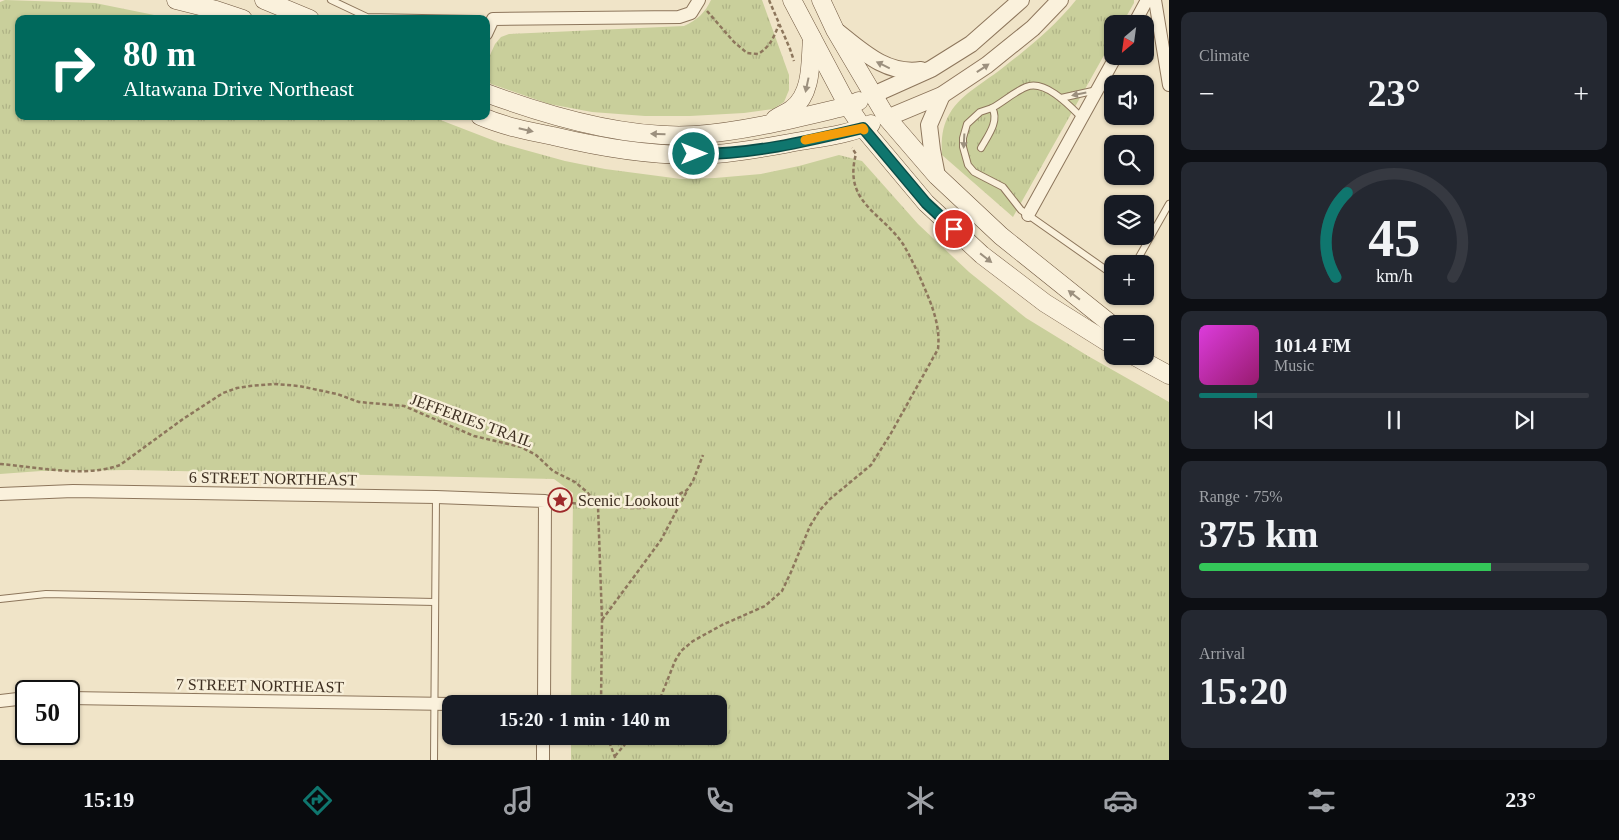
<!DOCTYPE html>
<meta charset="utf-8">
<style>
:root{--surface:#171b24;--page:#242831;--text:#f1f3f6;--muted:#9ea1a6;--line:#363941;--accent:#0f766e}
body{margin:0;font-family:Georgia,serif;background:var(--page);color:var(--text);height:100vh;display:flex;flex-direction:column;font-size:19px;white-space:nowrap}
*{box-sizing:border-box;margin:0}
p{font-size:16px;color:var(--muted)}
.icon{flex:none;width:28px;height:28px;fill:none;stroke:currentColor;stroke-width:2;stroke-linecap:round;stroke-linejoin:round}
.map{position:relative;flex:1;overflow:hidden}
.drawer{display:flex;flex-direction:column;gap:12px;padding:12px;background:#0d0f14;width:450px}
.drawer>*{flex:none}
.top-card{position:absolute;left:15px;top:15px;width:475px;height:105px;border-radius:10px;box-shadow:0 1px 4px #0004;background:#00695c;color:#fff;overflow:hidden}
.needle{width:32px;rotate:209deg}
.fabs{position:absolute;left:1104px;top:15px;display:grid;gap:10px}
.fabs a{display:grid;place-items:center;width:50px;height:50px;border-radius:10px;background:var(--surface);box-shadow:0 1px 4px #0004;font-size:25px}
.speed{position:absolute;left:15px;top:680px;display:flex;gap:10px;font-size:25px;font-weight:700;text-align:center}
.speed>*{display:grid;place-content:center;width:65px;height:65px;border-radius:50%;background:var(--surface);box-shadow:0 1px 4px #0004;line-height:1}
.speed .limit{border:2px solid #111;border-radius:8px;background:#fff;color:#111}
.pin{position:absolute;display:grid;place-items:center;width:42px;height:42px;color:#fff;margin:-21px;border:2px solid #fff;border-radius:50%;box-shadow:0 1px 5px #0007}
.me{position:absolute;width:55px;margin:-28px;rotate:90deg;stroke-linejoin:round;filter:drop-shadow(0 0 4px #0008)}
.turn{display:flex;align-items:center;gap:18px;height:105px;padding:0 25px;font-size:22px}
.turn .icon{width:65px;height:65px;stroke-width:2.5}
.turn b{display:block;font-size:35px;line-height:42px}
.big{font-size:38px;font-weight:700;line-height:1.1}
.drawer .tile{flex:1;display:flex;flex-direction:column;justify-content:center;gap:8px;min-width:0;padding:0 18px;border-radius:10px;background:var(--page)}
.drawer .dial{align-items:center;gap:0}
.dial svg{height:130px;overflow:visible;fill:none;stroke:var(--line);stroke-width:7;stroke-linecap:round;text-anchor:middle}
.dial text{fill:var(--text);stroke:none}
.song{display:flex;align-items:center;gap:15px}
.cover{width:60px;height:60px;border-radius:8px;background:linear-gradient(135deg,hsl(300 70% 55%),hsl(320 70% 35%))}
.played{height:5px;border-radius:2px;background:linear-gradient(90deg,var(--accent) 15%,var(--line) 15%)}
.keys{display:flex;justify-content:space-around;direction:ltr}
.heat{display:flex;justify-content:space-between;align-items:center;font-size:28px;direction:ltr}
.charge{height:8px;border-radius:4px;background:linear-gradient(90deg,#34c759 75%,var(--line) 0)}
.trip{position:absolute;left:442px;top:695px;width:285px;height:50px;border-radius:10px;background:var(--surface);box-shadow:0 1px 4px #0004;font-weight:700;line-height:50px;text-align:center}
.tabs{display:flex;height:80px;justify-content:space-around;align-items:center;background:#090b0e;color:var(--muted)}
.tabs .icon{width:35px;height:35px}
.tabs .active{color:var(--accent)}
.tabs b{font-size:22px;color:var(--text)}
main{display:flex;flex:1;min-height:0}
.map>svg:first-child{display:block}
</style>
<main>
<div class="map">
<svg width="1169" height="760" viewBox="0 0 1169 760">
<defs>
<pattern id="grass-tufts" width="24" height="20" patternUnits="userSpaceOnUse" patternTransform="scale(1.25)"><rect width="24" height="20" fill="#c9cf9b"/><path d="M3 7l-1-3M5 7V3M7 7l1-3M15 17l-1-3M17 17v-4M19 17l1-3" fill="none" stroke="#aeb285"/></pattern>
</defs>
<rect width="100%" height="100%" fill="#f0e4c8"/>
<g fill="url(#grass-tufts)">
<path d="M5 0 95 3 174 19H19V116H430L500 143 565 161 605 169 681 179 715 178 761 174 799 166 839 155 862 161 918 224 969 272 1026 318 1088 356 1169 402V760H571V736H719V704H571L573 493 554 479 131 470 41 471 0 474V2Z"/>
<path d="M711 0H762L789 75V90L784 102 773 109 744 113 690 116H645L592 112 549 104 491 84 486 78V64L495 44 501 37 509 34 684 26C697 20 705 13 711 0Z"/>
<path d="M1076 0H1134V3L1122 24H1112V41L1013 217 942 155C941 140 942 126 950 113 962 93 987 81 1005 66 1031 46 1056 25 1076 0Z"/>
</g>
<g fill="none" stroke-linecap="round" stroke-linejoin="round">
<g stroke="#8d765c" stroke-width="8">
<g id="service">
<path d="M331 0 367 17 477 19"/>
<path d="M1061 98 1097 90"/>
<path d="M1082 118C1070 106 1045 79 1026 87 1014 92 1003 102 992 108L980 112 967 124 963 138V147L968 165 974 172 1003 187 1021 210 1112 274"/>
<path d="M981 148C987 137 1000 121 992 108"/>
<path d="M1135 264 1169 204"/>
<path d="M0 599 46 594 435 602"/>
<path d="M434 760 436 497"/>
</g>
</g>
<g stroke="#8d765c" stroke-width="14">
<g id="minor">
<path d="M1155 0 1169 85"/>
<path d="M1134 24 1147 0"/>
<path d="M486 34 493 19 679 17 691 13 699 0"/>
<path d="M1028 215 1116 56"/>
<path d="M0 494 73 491 436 497 545 501 544 704"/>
<path d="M69 698 451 704"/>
<path d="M0 701 26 698"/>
<path d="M543 760V736"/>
</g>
</g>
<g stroke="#8d765c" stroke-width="18">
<g id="tertiary">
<path d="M838 32C863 52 887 75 921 70"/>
<path d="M873 95 931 69 971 44 1021 0"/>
<path d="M887 118 942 95 987 65 1033 28 1060 0"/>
<path d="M937 176 932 150 929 125 942 95"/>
</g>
</g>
<g stroke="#6f573f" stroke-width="19">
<g id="secondary">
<path d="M176 0 216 10 243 19"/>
<path d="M264 0 310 19"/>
<path d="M792 0 848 106 863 128 926 203 982 255 1045 303 1112 345"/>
<path d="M821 0 835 30 887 118 937 176 1001 236 1112 325"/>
<path d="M486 93C548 116 629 139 695 135 747 131 797 118 848 106L859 101"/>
<path d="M480 116C503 126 528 131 553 136 603 148 663 158 715 154 744 152 773 146 801 141 825 137 850 134 871 124"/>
<path d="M775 119C780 115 787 113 792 109 813 93 810 61 812 38"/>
<path d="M1134 356 1169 375"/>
</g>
</g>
<g stroke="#8d765c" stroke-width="2.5" stroke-dasharray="4 2.5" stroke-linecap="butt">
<path d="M769 0 790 49 794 61"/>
<path d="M707 11 734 42 747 53 758 54C770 47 774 37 779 24"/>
<path d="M0 464C37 467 85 478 120 465L183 419 223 393 237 388 250 386 274 384 299 386 337 394 359 402 404 406 474 436 521 447 536 455 553 471 575 482 587 492 598 506 602 620 601 704"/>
<path d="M559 502 631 508H643L663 503 687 490 693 481 703 455"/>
<path d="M602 620 661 540 687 491"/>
<path d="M658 704 675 661 681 651 693 641 722 625 765 606 782 591 791 572 810 526 820 510 830 499 871 465 890 435 938 349C941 322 929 299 919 275 914 265 909 254 903 244 881 212 843 202 856 154L852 148"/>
<path d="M607 736 616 760"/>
<path d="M615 756 632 736"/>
</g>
<use href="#service" stroke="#faf1dc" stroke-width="6"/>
<use href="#minor" stroke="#faf1dc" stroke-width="12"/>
<use href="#tertiary" stroke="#faf1dc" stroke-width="16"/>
<use href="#secondary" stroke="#faf1dc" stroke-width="18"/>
</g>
<defs><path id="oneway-solid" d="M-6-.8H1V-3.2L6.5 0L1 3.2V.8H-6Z" transform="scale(1.25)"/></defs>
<g fill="#9c907e">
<use href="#oneway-solid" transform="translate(883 65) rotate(-154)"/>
<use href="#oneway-solid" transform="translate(983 68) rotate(-34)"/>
<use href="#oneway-solid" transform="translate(807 85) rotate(102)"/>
<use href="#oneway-solid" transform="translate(1079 94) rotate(168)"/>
<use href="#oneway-solid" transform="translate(526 130) rotate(13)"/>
<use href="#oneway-solid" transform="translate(658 134) rotate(-178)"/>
<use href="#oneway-solid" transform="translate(964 141) rotate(93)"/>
<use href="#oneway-solid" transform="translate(986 258) rotate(38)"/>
<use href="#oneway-solid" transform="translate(1074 295) rotate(-142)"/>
</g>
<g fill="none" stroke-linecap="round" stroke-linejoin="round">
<g stroke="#0a4d48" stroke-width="12">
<path id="route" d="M694 154C750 155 808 141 863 128L926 203 954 229"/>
</g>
<use href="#route" stroke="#0f766e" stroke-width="9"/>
<path stroke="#f59e0b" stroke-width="9" d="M805 140 863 128 864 130"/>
</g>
<defs>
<g id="sight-ring" transform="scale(1.25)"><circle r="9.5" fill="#f7eed8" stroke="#9e2a2b" stroke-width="1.5"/><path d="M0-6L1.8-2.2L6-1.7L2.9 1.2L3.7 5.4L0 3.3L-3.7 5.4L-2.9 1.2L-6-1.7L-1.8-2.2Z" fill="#9e2a2b"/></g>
</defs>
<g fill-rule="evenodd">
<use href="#sight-ring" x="560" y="500"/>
</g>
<g text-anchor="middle" stroke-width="5" stroke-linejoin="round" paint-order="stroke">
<g font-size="16" fill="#3d2e20" stroke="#f7eed8">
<text transform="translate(472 420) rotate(20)" y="6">JEFFERIES TRAIL</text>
<text transform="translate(273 478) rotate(1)" y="6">6 STREET NORTHEAST</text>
<text transform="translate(260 685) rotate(1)" y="6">7 STREET NORTHEAST</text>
</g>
<g font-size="16" fill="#3d2e20" stroke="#f7eed8" text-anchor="start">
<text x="578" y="506">Scenic Lookout</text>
</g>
</g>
</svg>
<div class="fabs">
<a><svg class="needle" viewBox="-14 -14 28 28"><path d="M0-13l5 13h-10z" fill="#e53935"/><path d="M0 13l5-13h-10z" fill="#9ea1a6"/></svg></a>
<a><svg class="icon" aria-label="sound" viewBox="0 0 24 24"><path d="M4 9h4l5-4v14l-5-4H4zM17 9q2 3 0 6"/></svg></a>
<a><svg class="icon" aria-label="search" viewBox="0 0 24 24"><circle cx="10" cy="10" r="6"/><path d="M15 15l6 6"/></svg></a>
<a><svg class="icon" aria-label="layers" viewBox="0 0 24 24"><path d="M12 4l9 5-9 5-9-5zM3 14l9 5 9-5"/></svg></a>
<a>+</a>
<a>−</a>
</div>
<div class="speed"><div class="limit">50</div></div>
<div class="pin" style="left:954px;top:229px;background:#d93025"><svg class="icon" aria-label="arrive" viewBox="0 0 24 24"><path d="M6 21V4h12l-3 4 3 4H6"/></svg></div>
<svg class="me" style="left:694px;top:154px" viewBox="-20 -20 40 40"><circle r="17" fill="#0f766e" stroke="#fff" stroke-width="3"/><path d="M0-11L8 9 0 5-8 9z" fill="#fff"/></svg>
<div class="trip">15:20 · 1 min · 140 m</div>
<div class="top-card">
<div class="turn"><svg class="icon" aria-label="right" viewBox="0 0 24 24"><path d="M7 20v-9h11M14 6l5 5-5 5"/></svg><div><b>80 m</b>Altawana Drive Northeast</div></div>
</div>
</div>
<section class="drawer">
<div class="tile"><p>Climate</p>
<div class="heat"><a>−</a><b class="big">23°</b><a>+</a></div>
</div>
<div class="tile dial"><svg viewBox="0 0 100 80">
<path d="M14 69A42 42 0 1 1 86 69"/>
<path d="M14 69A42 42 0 0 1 21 17" stroke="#0f766e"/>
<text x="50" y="56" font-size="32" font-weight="700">45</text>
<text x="50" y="72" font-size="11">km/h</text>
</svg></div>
<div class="tile">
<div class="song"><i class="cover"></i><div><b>101.4 FM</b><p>Music</p></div></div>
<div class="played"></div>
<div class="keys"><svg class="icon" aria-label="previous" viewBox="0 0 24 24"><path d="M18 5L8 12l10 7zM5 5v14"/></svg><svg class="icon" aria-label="pause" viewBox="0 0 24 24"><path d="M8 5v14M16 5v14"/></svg><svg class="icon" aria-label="next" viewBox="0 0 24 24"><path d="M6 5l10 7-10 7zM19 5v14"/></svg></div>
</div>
<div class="tile"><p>Range · 75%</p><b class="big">375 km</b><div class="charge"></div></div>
<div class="tile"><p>Arrival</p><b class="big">15:20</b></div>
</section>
</main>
<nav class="tabs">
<b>15:19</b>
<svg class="icon active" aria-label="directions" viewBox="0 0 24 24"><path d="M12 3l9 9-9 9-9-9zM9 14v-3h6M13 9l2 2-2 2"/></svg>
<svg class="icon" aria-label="music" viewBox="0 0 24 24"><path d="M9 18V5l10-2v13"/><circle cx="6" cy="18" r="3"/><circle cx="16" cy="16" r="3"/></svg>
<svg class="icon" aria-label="phone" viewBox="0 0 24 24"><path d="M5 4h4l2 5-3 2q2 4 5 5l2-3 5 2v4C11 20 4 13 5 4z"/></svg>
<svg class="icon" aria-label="climate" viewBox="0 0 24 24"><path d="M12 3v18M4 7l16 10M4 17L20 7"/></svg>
<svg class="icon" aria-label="car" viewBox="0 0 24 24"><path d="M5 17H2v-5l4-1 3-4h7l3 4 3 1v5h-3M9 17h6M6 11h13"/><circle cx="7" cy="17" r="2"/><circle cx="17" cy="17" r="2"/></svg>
<svg class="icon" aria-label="filters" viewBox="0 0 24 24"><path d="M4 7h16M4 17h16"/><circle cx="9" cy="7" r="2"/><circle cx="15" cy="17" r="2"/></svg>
<b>23°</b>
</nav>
